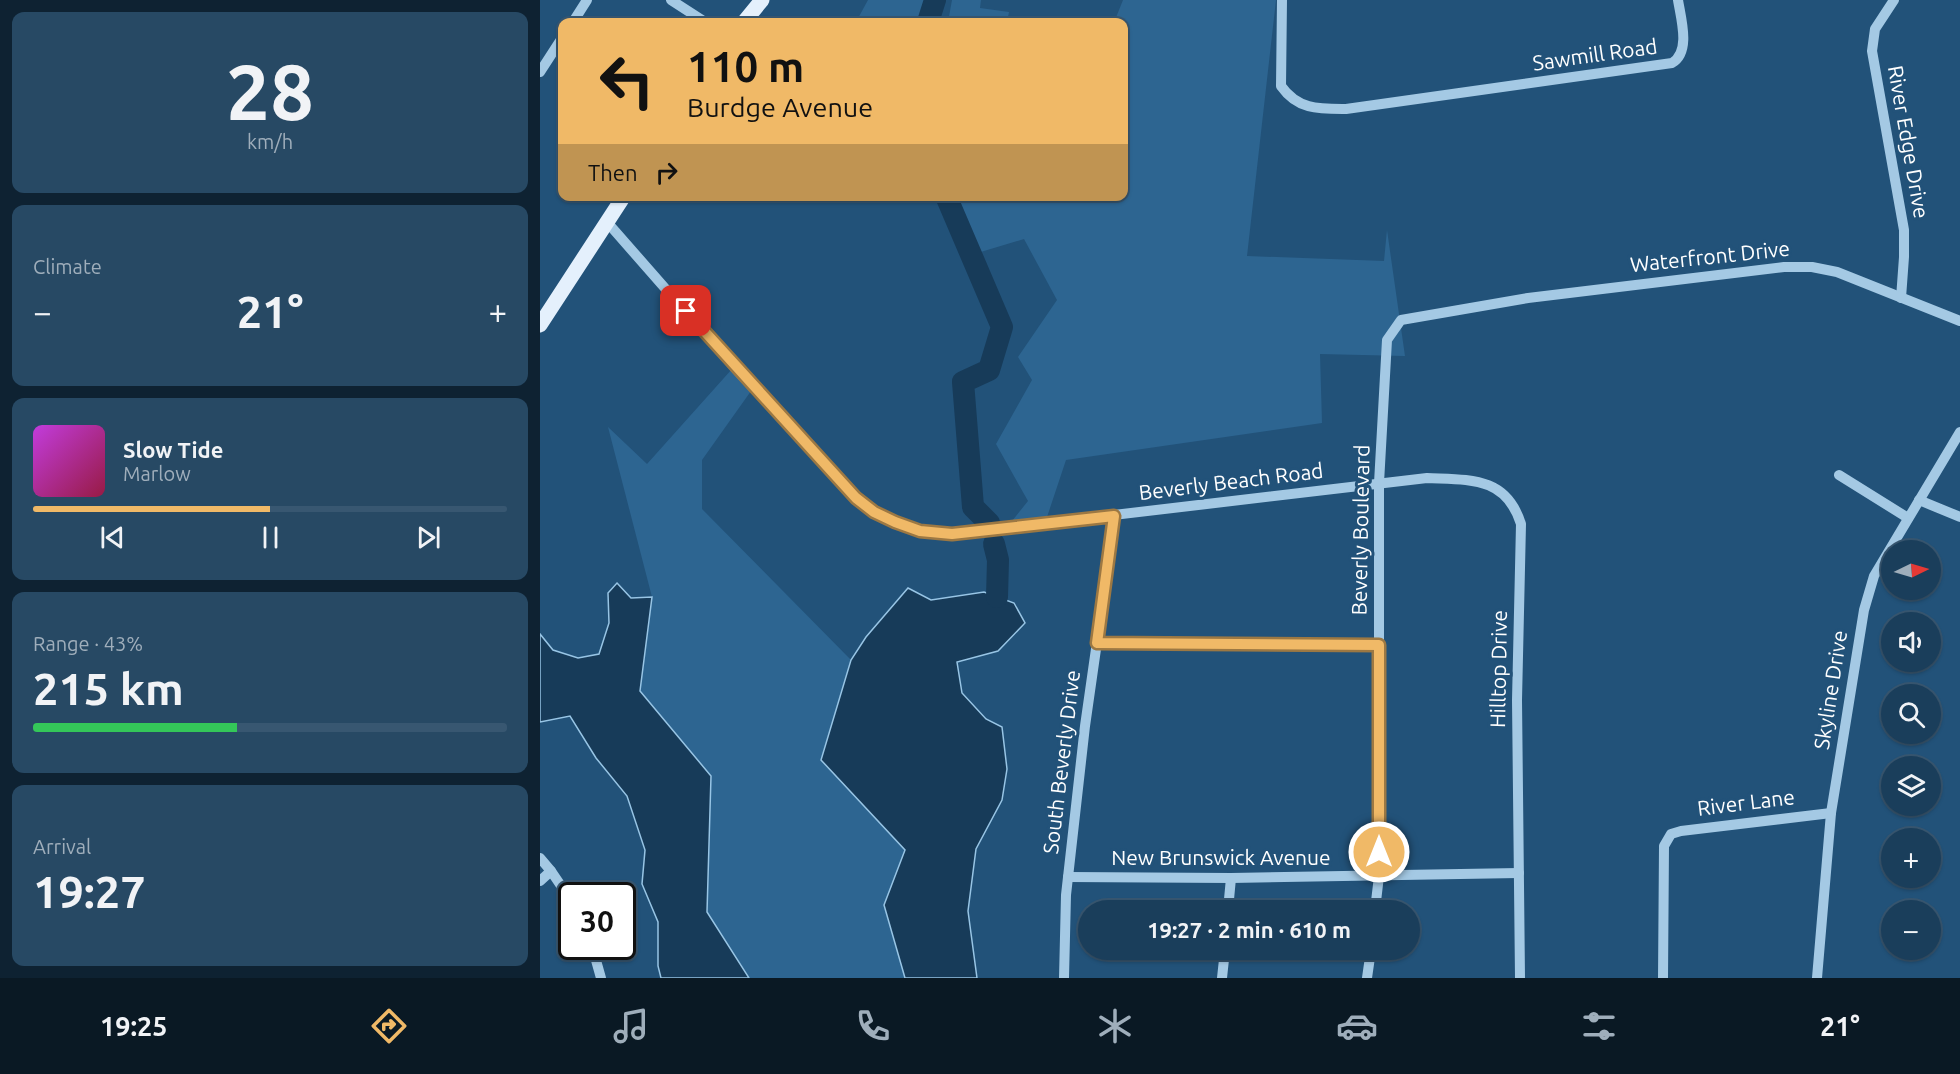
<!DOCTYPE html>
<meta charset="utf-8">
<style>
:root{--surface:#1a3e5b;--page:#274964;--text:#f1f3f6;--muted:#9faebb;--line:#385771;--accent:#f0b967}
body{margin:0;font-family:Ubuntu,sans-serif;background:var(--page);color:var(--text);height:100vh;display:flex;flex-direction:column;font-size:22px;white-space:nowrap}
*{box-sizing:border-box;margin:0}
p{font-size:20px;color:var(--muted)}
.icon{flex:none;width:33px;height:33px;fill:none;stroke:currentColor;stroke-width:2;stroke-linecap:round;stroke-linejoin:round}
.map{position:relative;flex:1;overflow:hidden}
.panel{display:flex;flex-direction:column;gap:12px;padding:12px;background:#0e2232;width:540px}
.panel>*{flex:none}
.hud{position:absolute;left:18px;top:18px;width:570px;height:183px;border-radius:12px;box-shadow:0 2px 4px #0004,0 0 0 2px var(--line);background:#f0b967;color:#111;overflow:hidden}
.needle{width:39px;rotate:85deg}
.controls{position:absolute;left:1341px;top:540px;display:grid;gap:12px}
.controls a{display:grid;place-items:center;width:60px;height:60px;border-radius:50%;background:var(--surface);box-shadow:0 2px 4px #0004,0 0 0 2px var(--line);font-size:30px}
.speed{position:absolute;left:18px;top:882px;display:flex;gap:12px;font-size:30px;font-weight:700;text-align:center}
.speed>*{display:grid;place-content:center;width:78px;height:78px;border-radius:50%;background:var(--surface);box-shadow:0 2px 4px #0004,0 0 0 2px var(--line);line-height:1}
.speed .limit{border:3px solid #111;border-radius:9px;background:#fff;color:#111}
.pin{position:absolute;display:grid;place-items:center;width:51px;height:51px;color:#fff;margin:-26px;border-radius:12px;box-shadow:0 3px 9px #0006}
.me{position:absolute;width:66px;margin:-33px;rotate:0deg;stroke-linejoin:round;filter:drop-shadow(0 0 4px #0008)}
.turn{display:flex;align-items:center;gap:21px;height:126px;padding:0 30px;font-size:27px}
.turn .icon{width:78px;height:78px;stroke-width:2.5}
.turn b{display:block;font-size:42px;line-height:51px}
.then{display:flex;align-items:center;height:57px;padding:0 30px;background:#0003;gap:12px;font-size:22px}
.big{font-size:45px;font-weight:700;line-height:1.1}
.panel .widget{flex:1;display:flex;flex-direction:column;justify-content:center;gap:9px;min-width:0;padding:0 21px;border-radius:12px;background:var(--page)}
.panel .dial{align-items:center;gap:0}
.dial b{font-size:78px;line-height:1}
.song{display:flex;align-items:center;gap:18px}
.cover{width:72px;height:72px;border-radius:9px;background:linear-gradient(135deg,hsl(290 70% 55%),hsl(340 70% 35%))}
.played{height:6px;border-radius:3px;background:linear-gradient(90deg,var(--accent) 50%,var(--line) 50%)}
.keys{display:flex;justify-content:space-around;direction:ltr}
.heat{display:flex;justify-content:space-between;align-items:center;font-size:33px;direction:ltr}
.charge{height:9px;border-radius:4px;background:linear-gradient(90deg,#34c759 43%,var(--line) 0)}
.trip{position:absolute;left:538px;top:900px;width:342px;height:60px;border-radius:30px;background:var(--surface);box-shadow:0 2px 4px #0004,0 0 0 2px var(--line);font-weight:700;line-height:60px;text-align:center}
.tabs{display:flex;height:96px;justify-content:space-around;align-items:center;background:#0a1924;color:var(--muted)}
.tabs .icon{width:42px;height:42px}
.tabs .current{color:var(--accent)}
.tabs b{font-size:27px;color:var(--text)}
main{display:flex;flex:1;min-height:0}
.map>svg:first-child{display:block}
</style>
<main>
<section class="panel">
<div class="widget dial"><b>28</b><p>km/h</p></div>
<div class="widget"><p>Climate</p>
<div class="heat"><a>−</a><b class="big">21°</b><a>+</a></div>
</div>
<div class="widget">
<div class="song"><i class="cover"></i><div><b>Slow Tide</b><p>Marlow</p></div></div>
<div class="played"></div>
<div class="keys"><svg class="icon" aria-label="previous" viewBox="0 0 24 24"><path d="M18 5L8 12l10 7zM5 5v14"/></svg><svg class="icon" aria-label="pause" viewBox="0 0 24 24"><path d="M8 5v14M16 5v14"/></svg><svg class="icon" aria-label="next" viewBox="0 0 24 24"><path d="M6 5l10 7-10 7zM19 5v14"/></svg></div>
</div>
<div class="widget"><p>Range · 43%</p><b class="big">215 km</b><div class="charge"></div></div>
<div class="widget"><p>Arrival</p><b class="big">19:27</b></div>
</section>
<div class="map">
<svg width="1420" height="978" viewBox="0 0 1420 978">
<rect width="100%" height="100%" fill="#225279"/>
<g fill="#2d6591">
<path d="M328 0H400L390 22H316Z"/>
<path d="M412 0H441L440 8 469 12 467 22H408Z"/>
<path d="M583 0H736L707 256 844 261 847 230 865 356 780 354 782 423 526 460 507 517 472 521 488 501 456 444 492 380 478 357 517 300 484 239 434 254 412 197 584 196V22H571L575 20Z"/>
<path d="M192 369 211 391 162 460V509L311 660 281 759 365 850 344 905 365 978H209L167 912 171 776 100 691 112 597 68 427 107 464Z"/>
</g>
<g fill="#173b59" stroke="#98c5e5" stroke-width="1.5">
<path d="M77 583 91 598 112 597 100 691 171 776 167 912 209 978H121L118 966V922L102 884 105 850 87 796 56 758 30 716 0 722V634L13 650 38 658 59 654 69 623 68 593Z"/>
<path d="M368 588 391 600 444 592 474 603 485 623 458 651 417 662 422 693 446 719 462 727 467 769 462 800 436 849 428 911 437 978H365L344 905 365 850 281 760 311 660 326 637Z"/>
</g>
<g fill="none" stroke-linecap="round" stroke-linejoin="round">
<g stroke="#173b59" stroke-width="22">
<path d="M388 22 395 0"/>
<path d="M406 196 462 327 449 370 423 382 433 507 449 523"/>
<path d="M454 544 458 560 457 597"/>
</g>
<g stroke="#a4c9e4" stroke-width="10">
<path d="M131 0 165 22"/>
<path d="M742 0 741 86C758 110 779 109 806 109L1132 63C1151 52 1141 19 1138 0"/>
<path d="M1354 0 1335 29 1332 51 1364 230V257L1361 298"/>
<path d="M33 22 47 0"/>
<path d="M0 72 22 38"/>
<path d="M67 222 195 368 316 498C349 523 372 530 413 534L887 478C929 480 966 476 981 524L977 700 980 978"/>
<path d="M1299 475 1368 518"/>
<path d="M1379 500 1420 517"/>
<path d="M557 643 839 645"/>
<path d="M0 858 11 871 32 902"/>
<path d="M528 877 691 878 979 873"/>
<path d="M0 881 11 871"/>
<path d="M688 910 691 878"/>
<path d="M835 910 839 876V483L847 340 861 320 988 298 1244 267H1272L1297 272 1420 321"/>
<path d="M52 946 61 978"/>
<path d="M524 978 526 895 545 726 575 516"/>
<path d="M682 978 685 950"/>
<path d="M827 978 831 950"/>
<path d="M1123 978 1124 846 1131 834 1141 831 1291 813"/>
<path d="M1277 978 1291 813 1324 610 1334 576 1420 432"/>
</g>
<g stroke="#e4f0fc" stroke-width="15">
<path d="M204 22 222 0"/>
<path d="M0 325 84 196"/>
</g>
</g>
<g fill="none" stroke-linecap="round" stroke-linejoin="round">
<g stroke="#9c7843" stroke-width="15">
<path id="route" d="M146 311 316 498 334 512 355 522 380 531 412 534 574 516 557 643 839 645V852"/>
</g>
<use href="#route" stroke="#f0b967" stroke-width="10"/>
</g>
<g text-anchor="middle" stroke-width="6" stroke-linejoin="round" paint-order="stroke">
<g font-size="21" fill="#fff" stroke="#225279">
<text transform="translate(1055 55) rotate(-8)" y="7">Sawmill Road</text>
<text transform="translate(1368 142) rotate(80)" y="7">River Edge Drive</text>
<text transform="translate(1170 257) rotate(-6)" y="7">Waterfront Drive</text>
<text transform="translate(691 482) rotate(-7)" y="7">Beverly Beach Road</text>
<text transform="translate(821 530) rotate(-89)" y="7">Beverly Boulevard</text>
<text transform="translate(959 669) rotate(-89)" y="7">Hilltop Drive</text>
<text transform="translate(1291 690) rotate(-81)" y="7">Skyline Drive</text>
<text transform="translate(522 762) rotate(-83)" y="7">South Beverly Drive</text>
<text transform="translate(1206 803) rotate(-7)" y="7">River Lane</text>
<text x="681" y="865">New Brunswick Avenue</text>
</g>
</g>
</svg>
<div class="controls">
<a><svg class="needle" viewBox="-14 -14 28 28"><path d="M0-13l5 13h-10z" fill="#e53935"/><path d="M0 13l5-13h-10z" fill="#9faebb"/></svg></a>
<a><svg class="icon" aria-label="sound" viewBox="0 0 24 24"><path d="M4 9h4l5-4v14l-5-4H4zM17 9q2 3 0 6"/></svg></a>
<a><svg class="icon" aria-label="search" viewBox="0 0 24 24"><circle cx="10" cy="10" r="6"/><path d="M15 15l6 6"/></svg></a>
<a><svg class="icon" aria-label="layers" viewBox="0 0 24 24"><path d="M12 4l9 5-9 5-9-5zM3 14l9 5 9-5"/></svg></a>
<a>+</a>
<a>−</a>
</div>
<div class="speed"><div class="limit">30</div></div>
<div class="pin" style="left:146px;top:311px;background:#d93025"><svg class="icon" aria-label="arrive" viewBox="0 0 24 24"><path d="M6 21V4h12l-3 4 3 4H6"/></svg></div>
<svg class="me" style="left:839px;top:852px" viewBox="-20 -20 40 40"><circle r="17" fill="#f0b967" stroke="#fff" stroke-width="3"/><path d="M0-11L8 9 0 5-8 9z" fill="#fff"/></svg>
<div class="trip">19:27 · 2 min · 610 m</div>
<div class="hud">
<div class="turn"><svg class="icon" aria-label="left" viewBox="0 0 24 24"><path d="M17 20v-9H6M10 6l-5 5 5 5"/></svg><div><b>110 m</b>Burdge Avenue</div></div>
<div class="then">Then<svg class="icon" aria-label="right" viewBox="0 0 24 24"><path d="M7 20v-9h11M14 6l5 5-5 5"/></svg></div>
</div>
</div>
</main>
<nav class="tabs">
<b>19:25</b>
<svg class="icon current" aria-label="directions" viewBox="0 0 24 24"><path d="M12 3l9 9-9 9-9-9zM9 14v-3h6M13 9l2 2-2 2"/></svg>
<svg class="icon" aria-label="music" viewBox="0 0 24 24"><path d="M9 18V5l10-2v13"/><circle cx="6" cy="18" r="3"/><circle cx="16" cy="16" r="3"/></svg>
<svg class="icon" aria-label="phone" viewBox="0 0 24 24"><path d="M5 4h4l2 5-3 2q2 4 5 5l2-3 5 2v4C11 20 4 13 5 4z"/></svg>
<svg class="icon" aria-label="climate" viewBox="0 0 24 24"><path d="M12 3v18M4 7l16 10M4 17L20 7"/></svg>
<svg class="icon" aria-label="car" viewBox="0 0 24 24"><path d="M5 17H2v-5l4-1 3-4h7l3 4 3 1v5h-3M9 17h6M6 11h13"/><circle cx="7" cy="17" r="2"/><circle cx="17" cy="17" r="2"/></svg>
<svg class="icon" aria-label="filters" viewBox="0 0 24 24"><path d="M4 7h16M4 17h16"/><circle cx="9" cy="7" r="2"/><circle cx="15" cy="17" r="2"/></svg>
<b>21°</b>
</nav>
